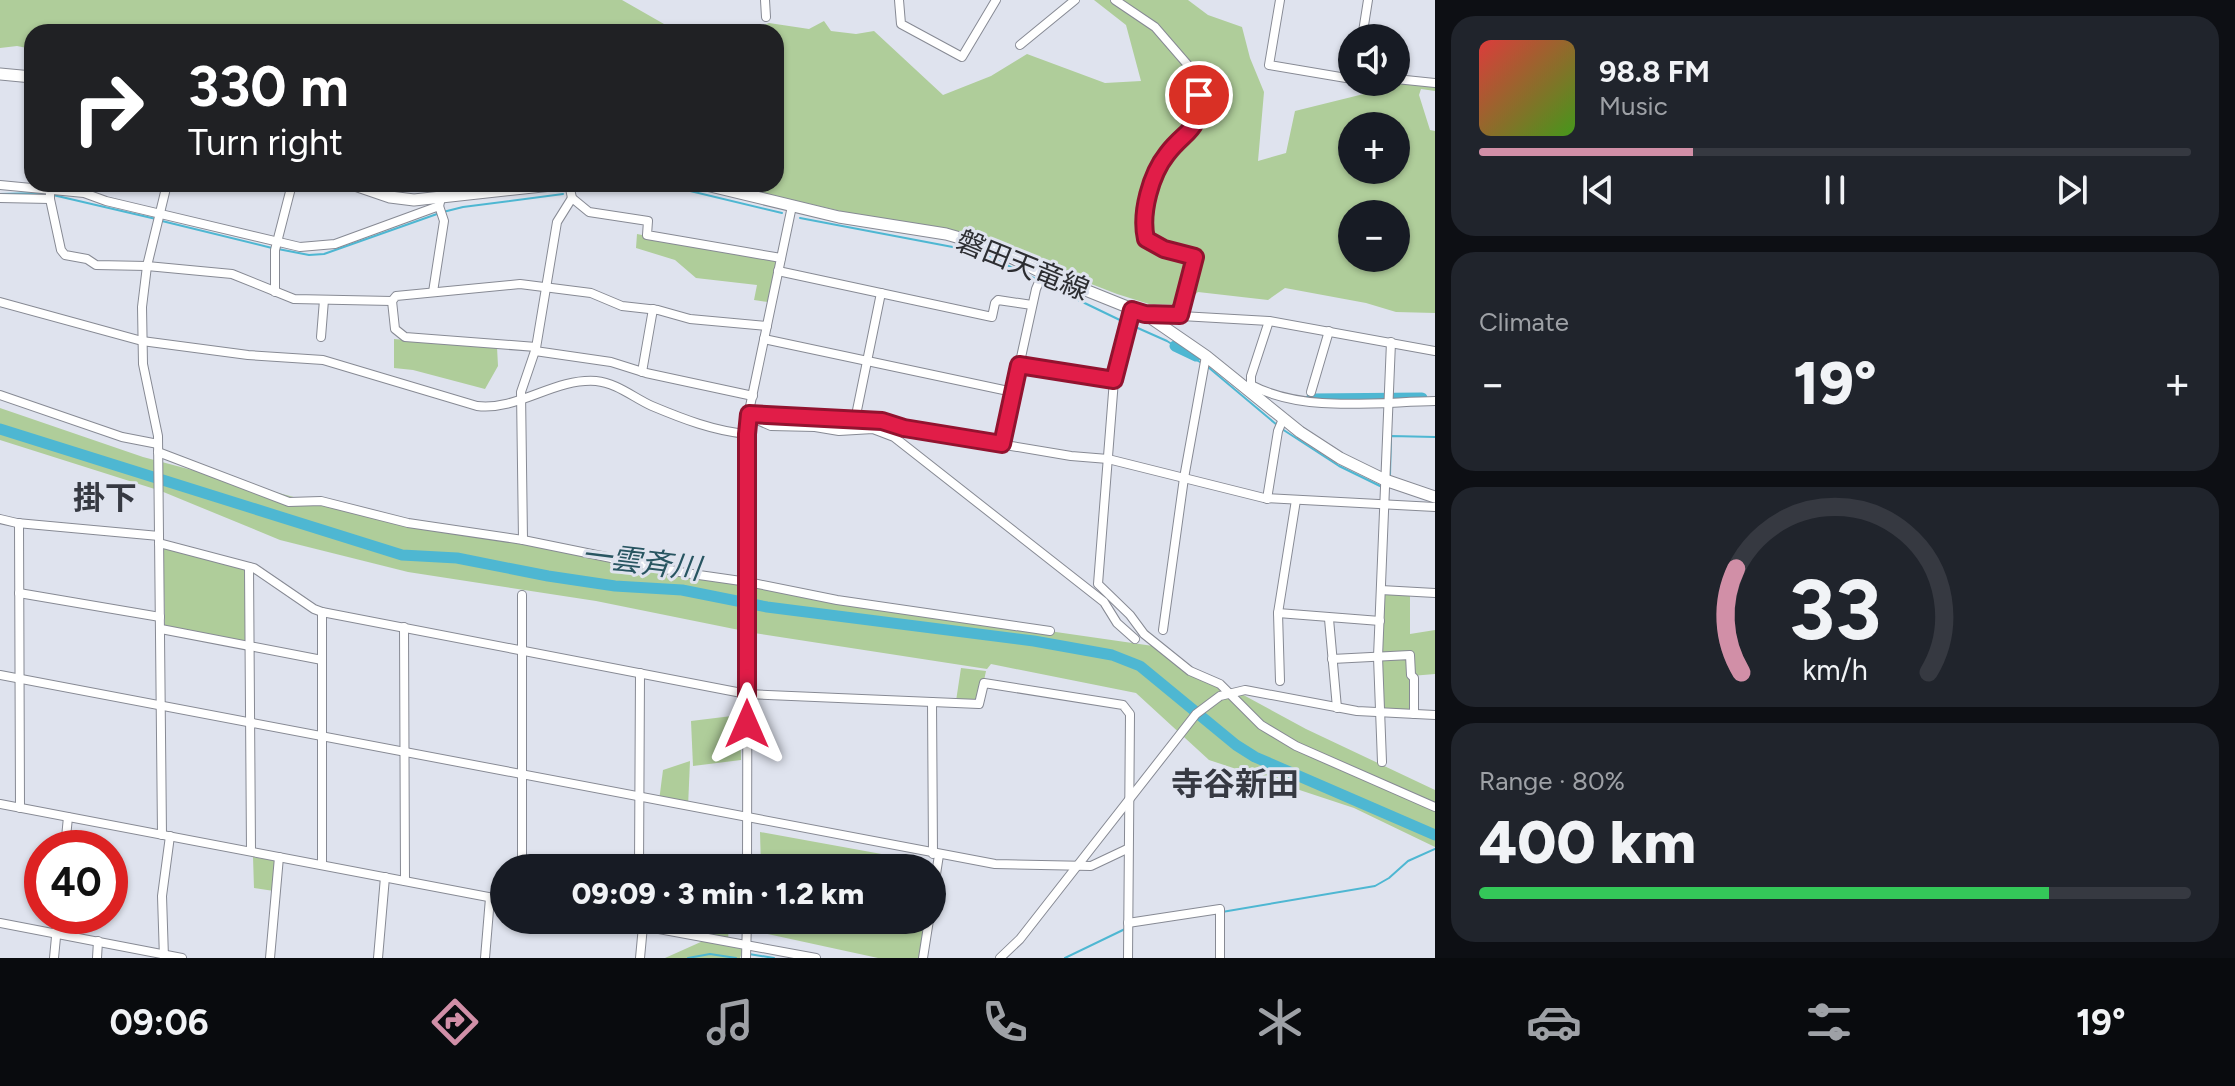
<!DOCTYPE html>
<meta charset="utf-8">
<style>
:root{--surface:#171b24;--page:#20242c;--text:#f1f3f6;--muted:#9ea1a6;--line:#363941;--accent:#d18fa7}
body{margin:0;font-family:Figtree,"Noto Sans JP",sans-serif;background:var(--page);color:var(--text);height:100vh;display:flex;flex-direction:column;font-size:30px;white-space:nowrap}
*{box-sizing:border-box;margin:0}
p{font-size:26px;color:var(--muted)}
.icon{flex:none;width:44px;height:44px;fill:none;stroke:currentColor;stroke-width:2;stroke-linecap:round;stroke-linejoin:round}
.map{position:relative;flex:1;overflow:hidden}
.sheet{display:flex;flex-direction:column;gap:16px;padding:16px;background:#0d0f14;width:800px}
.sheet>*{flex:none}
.banner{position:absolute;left:24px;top:24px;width:760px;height:168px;border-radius:24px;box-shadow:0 2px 6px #0004;background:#202124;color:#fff;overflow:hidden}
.fabs{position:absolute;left:1338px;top:24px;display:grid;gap:16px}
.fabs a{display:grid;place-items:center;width:72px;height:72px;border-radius:50%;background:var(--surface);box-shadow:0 2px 6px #0004;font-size:40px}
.speed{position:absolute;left:24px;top:830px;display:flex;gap:16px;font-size:40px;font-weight:700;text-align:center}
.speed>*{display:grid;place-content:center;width:104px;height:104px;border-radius:50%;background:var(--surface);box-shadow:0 2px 6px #0004;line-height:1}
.speed .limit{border:12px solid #d22;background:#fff;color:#111}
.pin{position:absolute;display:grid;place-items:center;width:68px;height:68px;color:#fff;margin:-34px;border:4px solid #fff;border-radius:50%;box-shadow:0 2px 8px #0007}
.me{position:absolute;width:88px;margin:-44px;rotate:0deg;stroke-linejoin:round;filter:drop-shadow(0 0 6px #0008)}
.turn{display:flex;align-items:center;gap:28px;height:168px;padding:0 32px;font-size:36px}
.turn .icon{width:104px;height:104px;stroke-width:2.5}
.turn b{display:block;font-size:56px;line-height:68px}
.big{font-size:60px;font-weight:800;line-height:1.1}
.sheet .card{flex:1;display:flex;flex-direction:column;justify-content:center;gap:12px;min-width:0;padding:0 28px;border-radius:24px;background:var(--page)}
.sheet .dial{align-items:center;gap:0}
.dial svg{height:208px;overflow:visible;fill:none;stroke:var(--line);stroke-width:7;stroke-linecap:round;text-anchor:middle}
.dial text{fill:var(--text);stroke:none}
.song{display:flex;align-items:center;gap:24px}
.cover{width:96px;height:96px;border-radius:12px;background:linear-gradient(135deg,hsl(0 70% 55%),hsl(100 70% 35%))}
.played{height:8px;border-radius:4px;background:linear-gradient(90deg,var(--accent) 30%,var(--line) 30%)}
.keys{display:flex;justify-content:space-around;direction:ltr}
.heat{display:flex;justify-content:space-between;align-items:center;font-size:44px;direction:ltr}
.charge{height:12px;border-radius:6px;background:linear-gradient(90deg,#34c759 80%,var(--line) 0)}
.trip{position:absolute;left:490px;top:854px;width:456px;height:80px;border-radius:40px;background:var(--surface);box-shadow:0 2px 6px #0004;font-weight:800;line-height:80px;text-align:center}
.tabs{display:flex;height:128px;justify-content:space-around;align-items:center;background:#090b0e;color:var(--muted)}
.tabs .icon{width:56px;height:56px}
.tabs .active{color:var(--accent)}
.tabs b{font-size:36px;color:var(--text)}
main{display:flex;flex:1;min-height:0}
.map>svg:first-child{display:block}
</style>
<main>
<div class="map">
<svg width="1435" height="958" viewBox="0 0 1435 958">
<rect width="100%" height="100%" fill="#dfe3ee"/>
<g fill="#afcd9a" fill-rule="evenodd">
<path d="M0 0H622L678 32H32V49L17 46 0 48Z"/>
<path d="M1094 0H1188L1208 15 1242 27 1250 58 1264 92 1258 161 1286 153 1295 111 1396 86 1376 82 1435 83V91L1421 89 1419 95 1430 130 1435 131V313L1396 312 1366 303 1285 288 1268 300 1198 292 1183 305 1149 304 1117 294 1032 261 994 241 849 213 724 184H776V32H745L769 23 809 29 824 21 831 31 856 34 874 31 943 95 991 76 1027 54 1105 83 1141 81 1126 25ZM1352 126H1396V170H1352ZM1352 214H1396V258H1352Z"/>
<path d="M637 234 776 261 768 302 754 300 757 285 696 278 675 260 636 248Z"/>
<path d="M394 339 497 347 498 366 485 389 413 370 394 368Z"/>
<path d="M0 408 143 457 388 522 571 550 966 619 1153 646 1306 729 1435 790V847L1354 808 1209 760 1136 693 991 664 987 669 754 633 596 601 408 572 280 540 161 491 0 440Z"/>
<path d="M163 547 246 566 250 646 165 625Z"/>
<path d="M1385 590 1410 592V634L1435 630V674L1411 676 1410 714 1379 713Z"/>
<path d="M961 668 986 671 979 704 956 701Z"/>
<path d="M740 715 741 760 693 766 691 721Z"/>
<path d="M690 761 688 807 659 801 663 770Z"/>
<path d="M760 832 931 863 930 868H761Z"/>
<path d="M253 857 277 861 274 891 254 888Z"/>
<path d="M690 920H729L728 942 690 935Z"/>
<path d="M763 920H924L919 958H878L763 933Z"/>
<path d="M703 941 743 949 740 958H665Z"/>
</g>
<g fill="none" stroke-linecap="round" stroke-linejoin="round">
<g stroke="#4eb7d2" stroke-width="2">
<path d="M661 184 782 213"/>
<path d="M580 190 604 184"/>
<path d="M0 194 43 193"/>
<path d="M53 195 156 219"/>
<path d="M443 212 463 207 563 194"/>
<path d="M800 218 979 252 1036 279"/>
<path d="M162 221 272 248"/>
<path d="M278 249 309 255 324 254 437 214"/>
<path d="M1041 282 1126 323"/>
<path d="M1131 325 1167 341 1203 364"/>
<path d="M1208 367 1277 425"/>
<path d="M1282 429 1339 466 1380 486"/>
<path d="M1390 475 1391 436 1435 437"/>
<path d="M1222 912 1375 886 1389 878 1408 861 1435 849"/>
<path d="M749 954 774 958"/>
<path d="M688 958 710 954 736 958"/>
<path d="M1065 958 1125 929"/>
</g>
<g stroke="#4eb7d2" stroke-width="11">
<path d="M1175 346 1196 356"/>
<path d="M1311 399 1422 398"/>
<path d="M0 429 402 555 457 558 548 576 615 586 682 590 767 607 1034 641 1112 655 1140 666 1236 745 1255 757 1435 835"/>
</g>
<g stroke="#878a94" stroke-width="10">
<g id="minor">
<path d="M765 0 766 17"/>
<path d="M899 0 901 24 962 57 996 0"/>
<path d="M1115 0 1155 27 1200 79C1199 93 1202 110 1196 123 1190 136 1175 143 1166 155 1151 175 1140 214 1146 239L1164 249 1195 257 1180 315"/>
<path d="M1280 0 1269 65 1352 79"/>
<path d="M1362 38 1368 0"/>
<path d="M1020 45 1075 0"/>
<path d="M1396 79 1435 83"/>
<path d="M569 184 572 198 589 212 648 221 647 235 781 258"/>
<path d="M0 185 84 193 106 201 300 247 335 244 439 206 441 198"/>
<path d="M50 188V199L61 250 65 255 87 259 96 265 147 266 232 274 294 299 392 301 396 296 520 284 591 293 622 306 658 310 690 319 767 326"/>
<path d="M0 198 50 199"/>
<path d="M778 271 992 317 995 303 998 300 1032 305"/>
<path d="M275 292V250L292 184"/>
<path d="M433 292 444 221 439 206"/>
<path d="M392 301 395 329 405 337 536 347"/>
<path d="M0 302 142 341 248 355 323 360 477 406C518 411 554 378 596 381 617 383 634 398 652 406 683 419 714 431 747 434"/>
<path d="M1132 310 1114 380 1098 584 1130 615 1144 634 1190 671 1220 684 1261 725 1296 746 1435 807"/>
<path d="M1146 314 1269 321 1435 351"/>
<path d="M321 337 324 300"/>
<path d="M764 339 1013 392"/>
<path d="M535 351 611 362 646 373 753 396"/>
<path d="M1019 365 1114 380"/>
<path d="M642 372 653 309"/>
<path d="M1251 385V376L1269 321"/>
<path d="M1248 390 1251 385C1304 413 1376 402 1435 401"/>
<path d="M1311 392 1329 331"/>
<path d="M0 395 122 437 158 444"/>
<path d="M749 414 842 420 869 419 882 421 904 428 1071 456 1108 459 1264 498 1435 507"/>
<path d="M748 416 771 426 815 427 839 431 873 429 894 437 1104 602 1117 623 1135 639"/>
<path d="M855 420 881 293"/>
<path d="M1002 444 1036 289 1043 273"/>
<path d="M158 452 289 502 321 501 408 523 523 540 685 573 748 582 837 600 1050 631"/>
<path d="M1267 499 1278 431 1283 419"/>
<path d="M0 519 17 523 159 536"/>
<path d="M19 523 20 808"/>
<path d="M523 540 521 392 536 348 557 222 572 198"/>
<path d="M159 543 254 568 314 609 322 612 747 694 979 704 984 683 1123 705 1130 714 1128 958"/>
<path d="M249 567 251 851"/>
<path d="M1381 590 1435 593"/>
<path d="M19 593 160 617"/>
<path d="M522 595V868"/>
<path d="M322 612V865"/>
<path d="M1278 613 1380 621"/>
<path d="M1329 619 1337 708"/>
<path d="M404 627 405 881"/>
<path d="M161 629 322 660"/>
<path d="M1163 630 1184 478 1206 356"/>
<path d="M1332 659 1410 655 1411 675 1414 678V714"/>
<path d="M0 675 995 864 1091 866 1127 849"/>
<path d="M1280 681 1278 613 1296 500"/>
<path d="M932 702 933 854"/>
<path d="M1382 762 1378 657 1391 342"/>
<path d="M0 804 504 900"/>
<path d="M162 835 158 436 143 364 142 307 147 266 167 184"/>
<path d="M65 848 68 817"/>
<path d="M639 868 640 673"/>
<path d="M747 868 748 416 792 206"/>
<path d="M932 900 939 855"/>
<path d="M610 920 816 958"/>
<path d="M0 923 182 958"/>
<path d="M1128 923 1220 909V958"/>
<path d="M54 958 58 916"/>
<path d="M97 958 98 941"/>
<path d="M164 958 162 896 170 836"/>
<path d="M270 958 279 857"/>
<path d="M378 958 385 877"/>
<path d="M485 958 490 898"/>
<path d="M640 958 643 926"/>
<path d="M746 958 747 920"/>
<path d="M923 958 929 920"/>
<path d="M1000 958 1020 939 1196 714 1220 696 1245 690 1357 711 1435 715"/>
</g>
</g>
<g stroke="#878a94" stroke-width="13">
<g id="major">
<path d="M0 74 32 77"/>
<path d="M352 184 390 197 414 200 561 184"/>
<path d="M702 184 839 217 946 234 988 246 1043 273 1145 314 1206 356 1300 432 1340 458 1385 480 1435 497"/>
</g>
</g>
<use href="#minor" stroke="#fff" stroke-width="8"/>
<use href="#major" stroke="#fff" stroke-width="11"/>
</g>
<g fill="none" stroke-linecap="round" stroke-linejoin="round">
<g stroke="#92132f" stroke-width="20">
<path id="route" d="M747 724V434L749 414 882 421 904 428 1002 444 1019 365 1114 380 1132 310 1145 314 1180 315 1195 257 1164 249 1146 239C1140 213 1151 174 1167 154 1187 128 1199 134 1199 95"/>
</g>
<use href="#route" stroke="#e11d48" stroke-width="14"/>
</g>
<g text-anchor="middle" stroke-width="6" stroke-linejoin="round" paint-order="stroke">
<g font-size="28" fill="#2c2d31" stroke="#dfe3ee">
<text transform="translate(1023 265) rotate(22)" y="10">磐田天竜線</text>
</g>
<g font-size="30" font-style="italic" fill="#285561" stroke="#dfe3ee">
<text transform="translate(641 562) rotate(7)" y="10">一雲斉川</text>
</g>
<g font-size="32" font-weight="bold" fill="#363942" stroke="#dfe3ee">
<text x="105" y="509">掛下</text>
<text x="1235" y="795">寺谷新田</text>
</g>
</g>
</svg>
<div class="fabs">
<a><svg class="icon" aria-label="sound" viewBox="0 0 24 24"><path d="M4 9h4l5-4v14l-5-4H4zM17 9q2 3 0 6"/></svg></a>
<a>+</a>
<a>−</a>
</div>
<div class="speed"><div class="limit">40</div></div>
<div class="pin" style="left:1199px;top:95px;background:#d93025"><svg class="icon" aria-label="arrive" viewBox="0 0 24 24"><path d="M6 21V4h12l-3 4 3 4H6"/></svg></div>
<svg class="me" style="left:747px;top:724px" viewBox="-20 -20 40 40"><path d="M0-17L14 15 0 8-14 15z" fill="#e11d48" stroke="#fff" stroke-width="4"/></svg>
<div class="trip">09:09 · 3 min · 1.2 km</div>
<div class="banner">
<div class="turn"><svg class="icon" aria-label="right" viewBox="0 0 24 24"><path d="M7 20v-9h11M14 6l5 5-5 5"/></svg><div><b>330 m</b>Turn right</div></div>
</div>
</div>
<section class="sheet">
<div class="card">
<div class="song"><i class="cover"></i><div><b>98.8 FM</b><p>Music</p></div></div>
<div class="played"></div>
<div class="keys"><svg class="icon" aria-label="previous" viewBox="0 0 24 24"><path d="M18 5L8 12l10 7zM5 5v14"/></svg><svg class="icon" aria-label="pause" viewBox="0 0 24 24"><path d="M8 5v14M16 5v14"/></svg><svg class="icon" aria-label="next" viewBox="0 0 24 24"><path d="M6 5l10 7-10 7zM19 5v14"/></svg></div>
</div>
<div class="card"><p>Climate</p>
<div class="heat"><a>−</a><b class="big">19°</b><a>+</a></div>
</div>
<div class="card dial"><svg viewBox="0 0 100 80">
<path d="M14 69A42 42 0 1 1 86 69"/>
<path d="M14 69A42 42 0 0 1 12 29" stroke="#d18fa7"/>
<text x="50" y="56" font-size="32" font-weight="700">33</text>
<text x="50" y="72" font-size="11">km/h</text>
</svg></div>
<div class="card"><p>Range · 80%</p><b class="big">400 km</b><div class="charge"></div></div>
</section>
</main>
<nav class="tabs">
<b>09:06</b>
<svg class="icon active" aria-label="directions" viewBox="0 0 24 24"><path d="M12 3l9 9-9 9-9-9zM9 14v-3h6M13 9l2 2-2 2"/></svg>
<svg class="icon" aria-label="music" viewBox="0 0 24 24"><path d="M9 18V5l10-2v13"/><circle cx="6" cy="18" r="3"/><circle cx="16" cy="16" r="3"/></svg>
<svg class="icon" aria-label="phone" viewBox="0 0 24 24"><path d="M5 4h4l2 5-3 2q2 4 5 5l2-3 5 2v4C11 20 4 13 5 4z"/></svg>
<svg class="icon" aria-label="climate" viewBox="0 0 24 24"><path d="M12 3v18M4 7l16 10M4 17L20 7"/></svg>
<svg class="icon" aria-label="car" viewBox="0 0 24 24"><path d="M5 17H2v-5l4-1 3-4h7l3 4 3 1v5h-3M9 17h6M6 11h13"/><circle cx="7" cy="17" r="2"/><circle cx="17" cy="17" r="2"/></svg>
<svg class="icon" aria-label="filters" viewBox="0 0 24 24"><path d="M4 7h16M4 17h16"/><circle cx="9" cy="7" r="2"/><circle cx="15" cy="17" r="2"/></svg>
<b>19°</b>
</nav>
